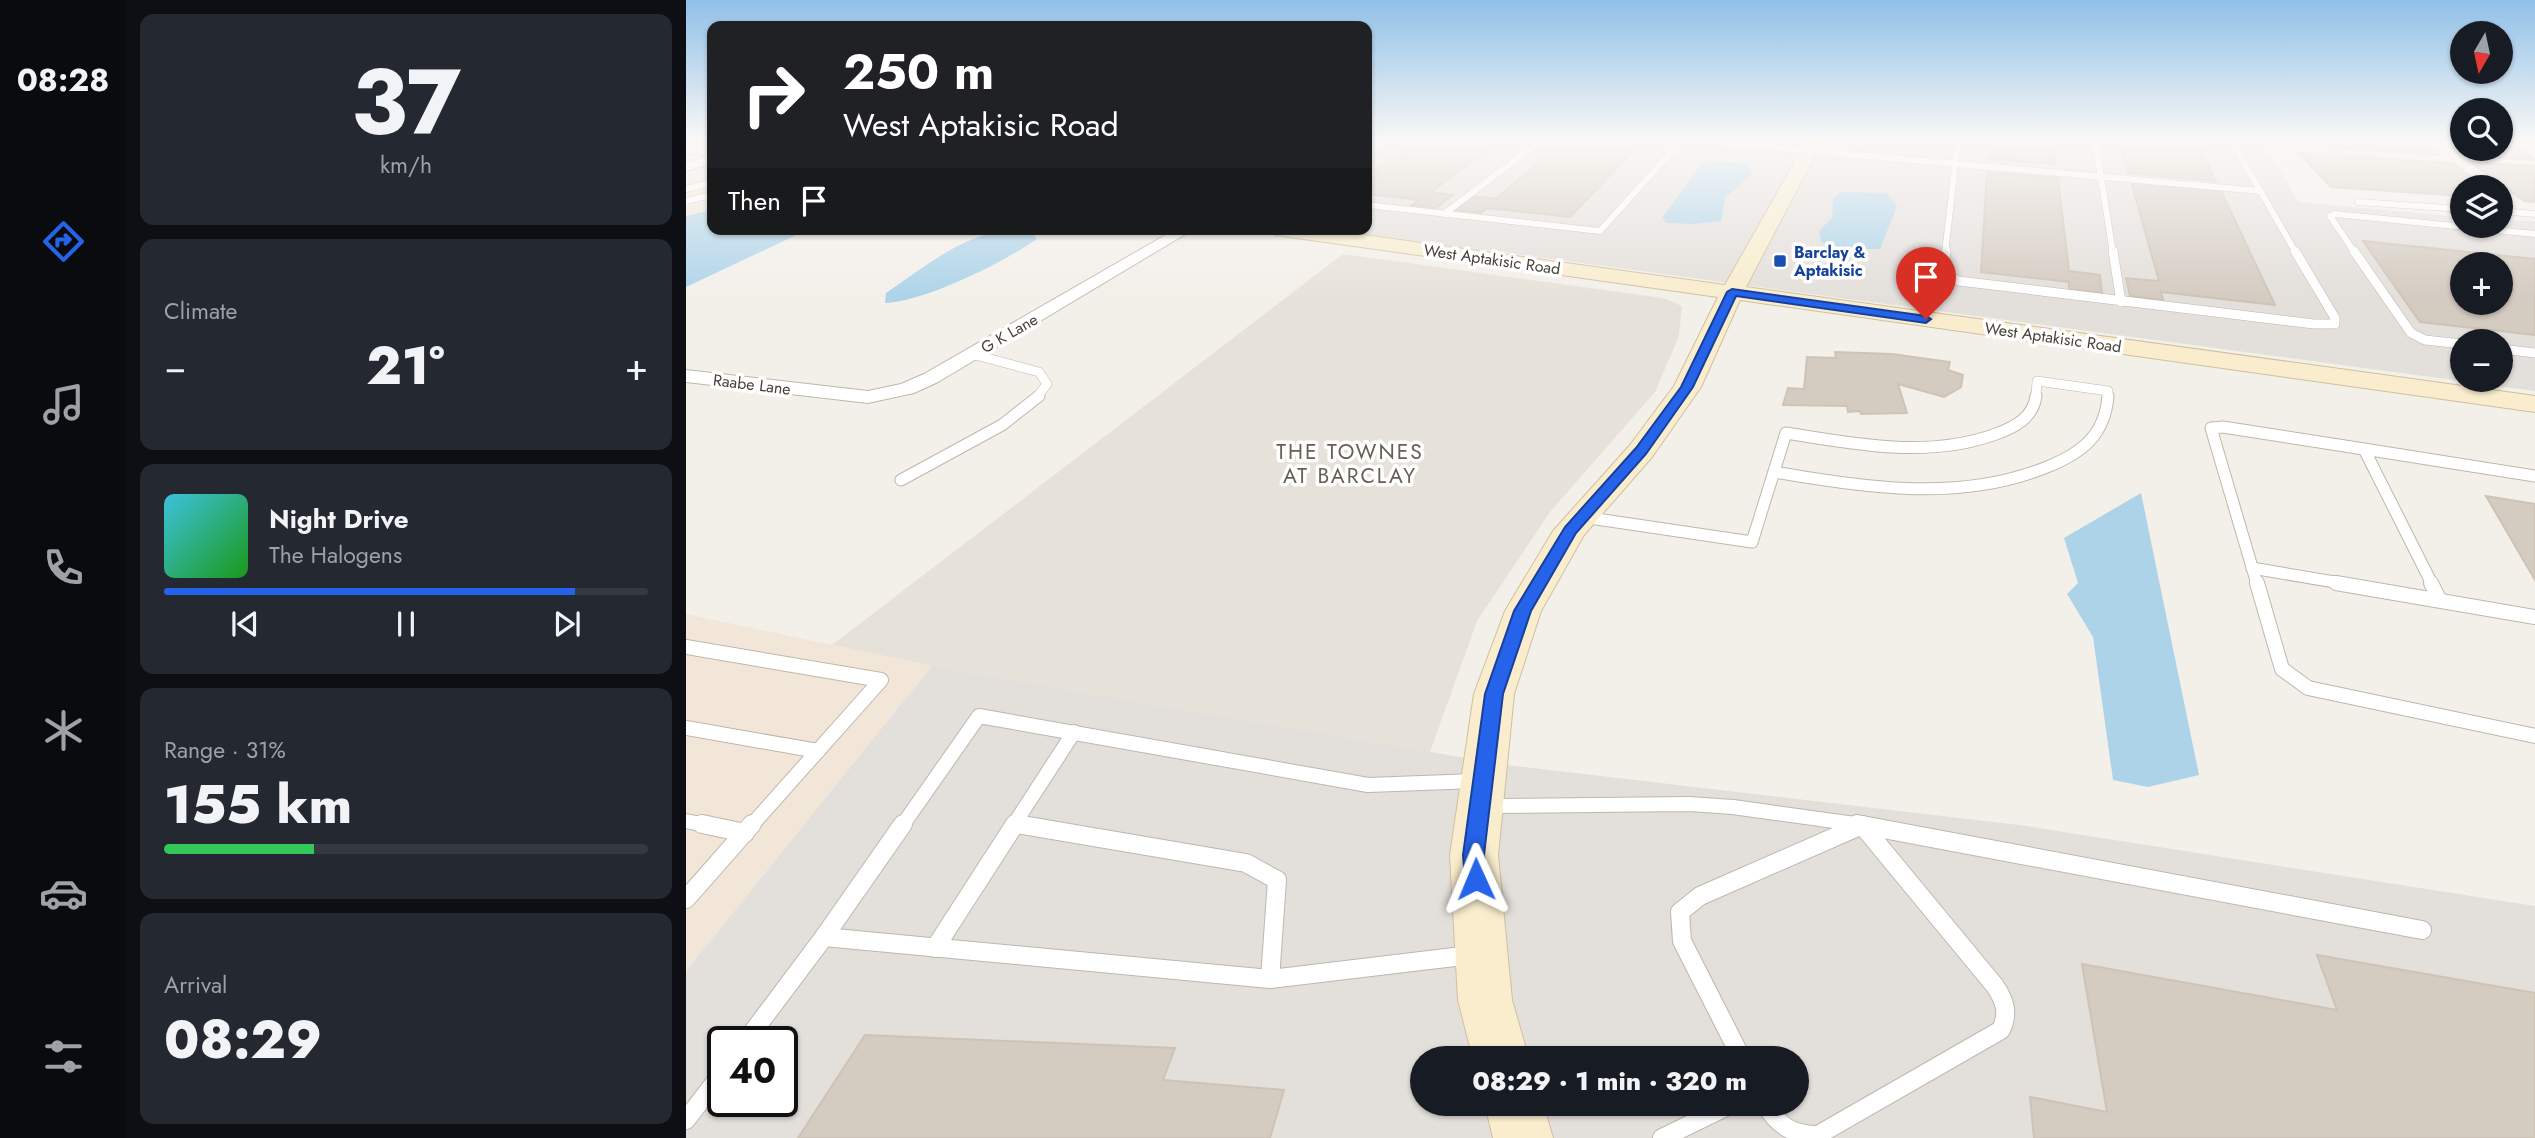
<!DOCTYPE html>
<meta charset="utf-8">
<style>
:root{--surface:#171b24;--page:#242831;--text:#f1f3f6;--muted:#9ea1a6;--line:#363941;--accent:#2563eb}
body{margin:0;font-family:Jost,sans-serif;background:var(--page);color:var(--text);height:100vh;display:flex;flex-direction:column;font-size:26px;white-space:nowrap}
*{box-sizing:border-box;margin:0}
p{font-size:23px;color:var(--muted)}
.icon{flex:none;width:38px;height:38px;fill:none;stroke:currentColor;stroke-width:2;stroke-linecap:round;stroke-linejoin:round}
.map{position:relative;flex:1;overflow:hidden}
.drawer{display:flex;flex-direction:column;gap:14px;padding:14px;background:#0d0f14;width:560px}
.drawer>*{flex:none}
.top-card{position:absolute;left:21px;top:21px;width:665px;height:214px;border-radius:14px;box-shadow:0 2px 5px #0004;background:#202124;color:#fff;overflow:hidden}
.needle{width:46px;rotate:189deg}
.buttons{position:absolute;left:1764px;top:21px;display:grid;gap:14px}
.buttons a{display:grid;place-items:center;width:63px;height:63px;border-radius:50%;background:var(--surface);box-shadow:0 2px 5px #0004;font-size:35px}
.speed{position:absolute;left:21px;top:1026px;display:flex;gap:14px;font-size:35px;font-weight:700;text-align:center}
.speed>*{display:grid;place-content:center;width:91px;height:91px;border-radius:50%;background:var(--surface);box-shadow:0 2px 5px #0004;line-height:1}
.speed .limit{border:4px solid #111;border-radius:10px;background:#fff;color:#111}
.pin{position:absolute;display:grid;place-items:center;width:60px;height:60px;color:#fff;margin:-72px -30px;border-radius:50% 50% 50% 0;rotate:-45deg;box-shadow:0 0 7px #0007}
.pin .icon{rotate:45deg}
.me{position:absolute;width:77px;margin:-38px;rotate:359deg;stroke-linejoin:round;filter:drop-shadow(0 0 5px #0008)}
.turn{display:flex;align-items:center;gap:24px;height:147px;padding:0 21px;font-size:32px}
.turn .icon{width:91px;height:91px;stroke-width:2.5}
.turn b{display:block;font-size:49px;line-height:60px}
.then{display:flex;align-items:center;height:66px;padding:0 21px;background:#0003;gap:14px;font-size:26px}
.big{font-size:52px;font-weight:800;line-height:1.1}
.drawer .tile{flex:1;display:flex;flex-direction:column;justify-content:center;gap:10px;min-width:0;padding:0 24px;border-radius:14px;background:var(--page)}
.drawer .dial{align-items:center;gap:0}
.dial b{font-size:91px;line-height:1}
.song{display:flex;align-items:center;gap:21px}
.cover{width:84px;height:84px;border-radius:10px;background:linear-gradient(135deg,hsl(190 70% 55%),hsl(120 70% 35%))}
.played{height:7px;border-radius:4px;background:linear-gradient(90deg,var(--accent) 85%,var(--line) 85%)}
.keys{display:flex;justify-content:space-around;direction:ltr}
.heat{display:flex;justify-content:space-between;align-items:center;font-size:38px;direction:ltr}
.charge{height:10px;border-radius:5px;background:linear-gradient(90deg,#34c759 31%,var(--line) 0)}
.trip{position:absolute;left:724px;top:1046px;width:399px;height:70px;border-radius:35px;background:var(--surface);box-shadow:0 2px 5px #0004;font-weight:800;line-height:70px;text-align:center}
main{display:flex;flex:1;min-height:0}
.tab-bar{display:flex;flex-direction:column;width:126px;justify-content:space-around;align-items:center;background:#090b0e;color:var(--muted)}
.tab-bar .icon{width:49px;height:49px}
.tab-bar .on{color:var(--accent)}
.tab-bar b{font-size:32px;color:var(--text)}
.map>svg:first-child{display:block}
</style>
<main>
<nav class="tab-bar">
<b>08:28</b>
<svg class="icon on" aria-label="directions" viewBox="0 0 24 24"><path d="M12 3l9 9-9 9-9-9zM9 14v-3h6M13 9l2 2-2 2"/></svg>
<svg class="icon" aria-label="music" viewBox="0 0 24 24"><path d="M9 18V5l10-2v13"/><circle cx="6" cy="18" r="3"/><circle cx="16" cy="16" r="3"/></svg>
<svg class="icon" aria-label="phone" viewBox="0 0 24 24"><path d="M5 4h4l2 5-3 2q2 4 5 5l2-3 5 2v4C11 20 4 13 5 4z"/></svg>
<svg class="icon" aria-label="climate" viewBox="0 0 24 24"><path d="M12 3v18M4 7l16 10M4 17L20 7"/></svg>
<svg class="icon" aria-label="car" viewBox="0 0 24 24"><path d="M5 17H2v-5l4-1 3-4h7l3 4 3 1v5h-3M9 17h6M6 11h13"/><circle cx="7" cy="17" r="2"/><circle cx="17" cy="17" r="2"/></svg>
<svg class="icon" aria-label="filters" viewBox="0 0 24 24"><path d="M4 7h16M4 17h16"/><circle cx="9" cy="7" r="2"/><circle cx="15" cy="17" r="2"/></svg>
</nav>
<section class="drawer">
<div class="tile dial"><b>37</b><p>km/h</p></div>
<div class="tile"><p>Climate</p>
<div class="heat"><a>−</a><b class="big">21°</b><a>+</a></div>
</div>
<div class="tile">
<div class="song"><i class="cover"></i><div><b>Night Drive</b><p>The Halogens</p></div></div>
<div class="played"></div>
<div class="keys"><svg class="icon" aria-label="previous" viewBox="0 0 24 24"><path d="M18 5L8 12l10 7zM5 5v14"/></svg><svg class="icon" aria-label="pause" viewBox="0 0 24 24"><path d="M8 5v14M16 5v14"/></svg><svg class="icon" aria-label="next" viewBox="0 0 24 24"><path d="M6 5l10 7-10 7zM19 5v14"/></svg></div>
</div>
<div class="tile"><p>Range · 31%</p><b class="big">155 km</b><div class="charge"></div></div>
<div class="tile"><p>Arrival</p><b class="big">08:29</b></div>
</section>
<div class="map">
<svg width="1849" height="1138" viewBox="0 0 1849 1138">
<rect width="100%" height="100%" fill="#f3f0ea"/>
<path fill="#e7e2d9" d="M657 254 977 298 996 306 993 336 969 392 864 512 791 621 744 752 246 666 146 645Z"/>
<g fill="#f2e6d8">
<path d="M0 162 26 165V210L0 216Z"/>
<path d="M0 614 246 666 0 971Z"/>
</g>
<g fill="#e3dfdb" fill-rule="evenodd">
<path d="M681 140H1575L1613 202 1776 217V226H1815V220L1849 221V391L642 229H681ZM1776 264H1815V303H1776ZM1776 341H1815V380H1776Z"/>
<path d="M246 666 820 765 1333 825 1849 906V1138H0V971ZM37 1041H96V1101H37ZM737 1059H1111V1104H737Z"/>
</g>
<g fill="#add3e9">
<path d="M1018 161 1062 163 1066 174 1039 198 1035 221 1008 224 981 223 976 218Z"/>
<path d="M1157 192 1200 193 1211 206 1194 249H1151L1135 242 1133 231 1146 218 1147 198Z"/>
<path d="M26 210V229H123L0 287V216Z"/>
<path d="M324 230 348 235 351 239C318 262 238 302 199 303L200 293C240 266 275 235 324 230Z"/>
<path d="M1455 493 1513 775 1462 787 1427 780 1407 637 1381 594 1392 583 1378 538Z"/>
</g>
<g fill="#d4cbc1" stroke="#cec3b5" stroke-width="2" fill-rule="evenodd">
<path d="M735 140H814L745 192 767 195 750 208 726 205 733 200 681 194V175Z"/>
<path d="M878 140 955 143 884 217 801 208 795 213 769 210 786 196 810 199Z"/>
<path d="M1304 140H1367L1370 164 1303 159Z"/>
<path d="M1433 140H1510L1530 181 1442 173Z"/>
<path d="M1597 140H1734L1754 155 1602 145Z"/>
<path d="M1752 140H1776V149H1815V140H1820L1849 160 1773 155Z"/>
<path d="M1612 153 1767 163 1799 187H1776V196L1645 187Z"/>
<path d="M1784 162 1849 166V202L1838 201Z"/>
<path d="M1301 172 1372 178 1383 271 1414 275 1416 293 1383 289V282L1295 272Z"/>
<path d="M1445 182 1535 191 1589 305 1475 292 1477 300 1444 296 1440 278 1473 281Z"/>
<path d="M1677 241 1849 259V335L1734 322ZM1776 264H1815V303H1776Z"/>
<path d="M1149 352 1206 354 1264 362 1262 370 1277 375 1275 387 1258 397 1212 384 1221 413 1175 414 1174 411 1162 412 1161 406 1097 405 1102 388 1118 389 1121 357 1150 358Z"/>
<path d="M1800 496 1849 504V580Z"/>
<path d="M1631 955 1849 993V1138H1348L1344 1097 1421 1112 1396 964 1651 1010Z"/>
<path d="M179 1035 489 1048 477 1080 598 1090 584 1138H112Z"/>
</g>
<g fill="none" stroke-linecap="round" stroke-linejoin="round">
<g stroke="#beb7ad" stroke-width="7">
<g id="lane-far4">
<path d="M1004 140 1574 191"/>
<path d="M1409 140 1427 253"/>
<path d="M1545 140 1610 253"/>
<path d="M681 154 705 140"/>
<path d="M0 189 26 183"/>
<path d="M0 201 26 195"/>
<path d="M1672 202 1776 209"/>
<path d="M681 205 914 231 996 140"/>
<path d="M1815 211 1849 214"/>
<path d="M758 214 856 140"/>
<path d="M1259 253 1272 140"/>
<path d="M1669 253 1644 216 1649 214 1849 234"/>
</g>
</g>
<g stroke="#beb7ad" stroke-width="10">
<g id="lane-far3">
<path d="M1260 251 1257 274 1273 281 1628 324H1649V318L1609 251"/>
<path d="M1427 251 1435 302"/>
<path d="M1668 251 1725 333 1739 340 1776 344"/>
<path d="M1815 349 1849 353"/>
<path d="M286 354 353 372 361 384 351 397"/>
<path d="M1350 397 1351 381 1422 391V397"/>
</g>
</g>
<g stroke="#beb7ad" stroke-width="13">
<g id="lane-far2">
<path d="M1088 472C1180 487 1272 503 1361 467 1396 453 1419 435 1422 396"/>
<path d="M215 480 316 425 353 396"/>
<path d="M897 517 1066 542 1100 433C1170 444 1241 459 1310 434 1329 427 1347 418 1350 396"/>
<path d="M1566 568 1660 584"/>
<path d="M1571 584 1525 428 1537 427 1678 449"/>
<path d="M1746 584 1678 449 1849 476"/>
</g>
</g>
<g stroke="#beb7ad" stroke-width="16">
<g id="lane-far1">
<path d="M1571 583 1596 669 1622 688 1849 736"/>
<path d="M1650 583 1849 617"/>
<path d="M1745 583 1753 599"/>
<path d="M0 647 195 680 65 826"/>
<path d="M0 728 132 751"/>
<path d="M803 806 1003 804 1047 807 1176 825 1173 826"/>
<path d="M0 821 25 826"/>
<path d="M329 824 341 826"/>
<path d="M1176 825 1182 826"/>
<path d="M216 826 293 716 682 785 790 781"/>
<path d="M327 826 388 732"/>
</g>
</g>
<g stroke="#beb7ad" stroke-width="20">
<g id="lane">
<path d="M16 824 59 833"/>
<path d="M331 824 560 863 591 880 584 979"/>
<path d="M1176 825 1736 930"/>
<path d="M0 899 66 824"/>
<path d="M138 937 217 824"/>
<path d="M249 948 329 824"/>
<path d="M60 1041 138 937 584 979 785 955"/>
<path d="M1056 1059 996 941 994 912 1014 896 1176 825 1171 824"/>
<path d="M1079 1104C1092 1126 1107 1135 1132 1135L1315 1030C1323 1013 1319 1001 1309 986L1176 825"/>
<path d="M0 1120 37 1072"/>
<path d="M976 1138 1046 1104"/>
</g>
</g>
<g stroke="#beb7ad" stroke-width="2">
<g id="street">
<path d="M26 155V163L0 171V163Z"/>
<path d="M490 229H508L252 382 228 393 182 403 0 382V370L182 391 215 384 238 374Z"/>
</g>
</g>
<g stroke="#cec09e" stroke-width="2">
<g id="secondary">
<path d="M1121 140H1137L1060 287 1849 396V412L1054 300 1015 387 966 457 898 535 855 611 828 694 812 855 826 1000 843 1059H787L772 1000 764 855 788 694 819 611 867 531 944 445 988 386 1032 297 589 235 579 229H635L1039 285Z"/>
<path d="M0 143 26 147V157L0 153Z"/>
<path d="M799 1104H857L867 1138H807Z"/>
</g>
</g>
<use href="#lane-far4" stroke="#fff" stroke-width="6"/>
<use href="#lane-far3" stroke="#fff" stroke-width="9"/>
<use href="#lane-far2" stroke="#fff" stroke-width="11"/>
<use href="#lane-far1" stroke="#fff" stroke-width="14"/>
<use href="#lane" stroke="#fff" stroke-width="18"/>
<use href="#street" fill="#fff" fill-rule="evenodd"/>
<use href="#secondary" fill="#f9edce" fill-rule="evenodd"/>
</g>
<linearGradient id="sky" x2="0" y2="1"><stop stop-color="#90c0e8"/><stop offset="0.47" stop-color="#faf8f6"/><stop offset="1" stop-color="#faf8f6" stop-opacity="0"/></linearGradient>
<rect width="1849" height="299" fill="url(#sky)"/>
<path fill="#2563eb" stroke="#184099" stroke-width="2" d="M1046 289 1240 316 1245 319 1240 323 1050 296 1007 387 960 454 890 533 845 611 817 694 798 855 801 879 797 886 790 889 782 886 779 879 777 855 799 694 828 611 879 527 950 448 995 387 1041 292Z"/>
<rect fill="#1a4fb4" stroke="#fff" stroke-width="2.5" x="1087" y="254" width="14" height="14" rx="3.5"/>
<g text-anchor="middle" stroke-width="7" stroke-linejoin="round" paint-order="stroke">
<g font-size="16" font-weight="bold" fill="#164399" stroke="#fff" text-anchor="start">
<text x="1108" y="258">Barclay &amp;<tspan x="1108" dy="18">Aptakisic</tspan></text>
</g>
<g font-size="16" fill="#464139" stroke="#fff">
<text transform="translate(806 259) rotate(8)" y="6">West Aptakisic Road</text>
<text transform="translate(323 333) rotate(-30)" y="6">G K Lane</text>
<text transform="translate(1367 337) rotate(8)" y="6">West Aptakisic Road</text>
<text transform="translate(66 384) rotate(7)" y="6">Raabe Lane</text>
</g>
<g font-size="21" letter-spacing="2" fill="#685e51" stroke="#fff">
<text x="664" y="459">THE TOWNES<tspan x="664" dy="24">AT BARCLAY</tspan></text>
</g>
</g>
</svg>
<div class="buttons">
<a><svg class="needle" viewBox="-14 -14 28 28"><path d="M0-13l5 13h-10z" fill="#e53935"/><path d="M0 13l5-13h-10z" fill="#9ea1a6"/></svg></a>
<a><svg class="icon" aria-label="search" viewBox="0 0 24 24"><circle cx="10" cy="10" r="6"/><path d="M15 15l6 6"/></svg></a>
<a><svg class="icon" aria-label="layers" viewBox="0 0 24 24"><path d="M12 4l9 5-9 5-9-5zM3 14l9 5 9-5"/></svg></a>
<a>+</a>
<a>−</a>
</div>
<div class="speed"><div class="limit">40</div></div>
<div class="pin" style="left:1240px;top:319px;background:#d93025"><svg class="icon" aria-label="arrive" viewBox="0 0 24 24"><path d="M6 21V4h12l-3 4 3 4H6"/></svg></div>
<svg class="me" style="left:790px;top:879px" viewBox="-20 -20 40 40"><path d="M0-17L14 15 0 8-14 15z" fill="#2563eb" stroke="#fff" stroke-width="4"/></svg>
<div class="trip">08:29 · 1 min · 320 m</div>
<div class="top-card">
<div class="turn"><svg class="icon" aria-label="right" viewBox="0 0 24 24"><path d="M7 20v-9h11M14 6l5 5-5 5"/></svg><div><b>250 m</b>West Aptakisic Road</div></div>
<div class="then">Then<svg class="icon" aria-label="arrive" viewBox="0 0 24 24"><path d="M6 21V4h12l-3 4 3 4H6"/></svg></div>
</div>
</div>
</main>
